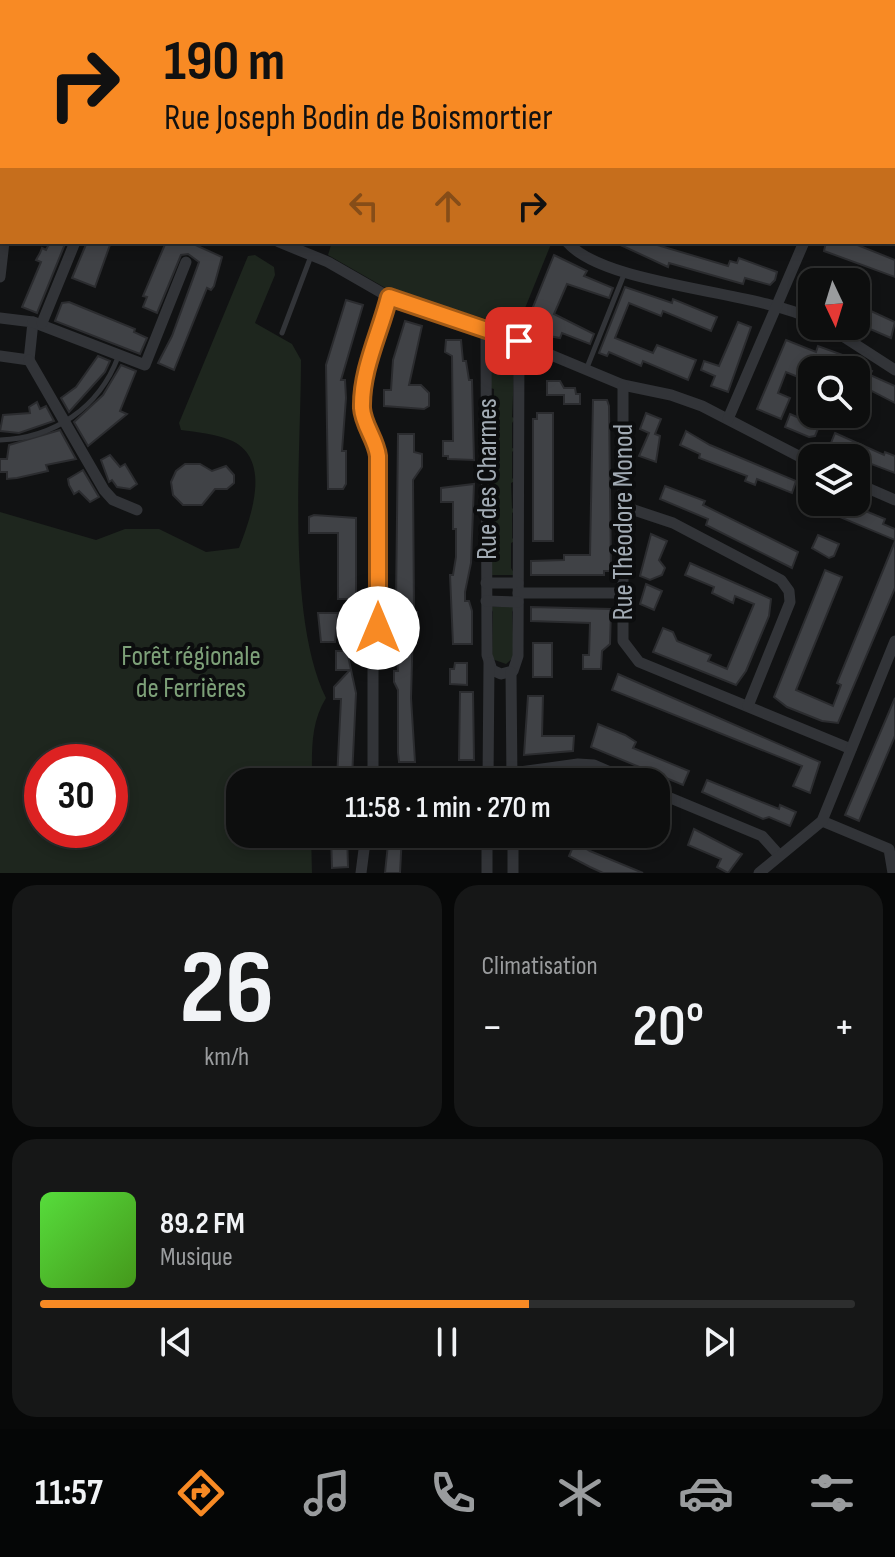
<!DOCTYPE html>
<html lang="fr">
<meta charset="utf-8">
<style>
:root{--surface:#0d0e0e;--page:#161717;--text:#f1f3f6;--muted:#9a9c9e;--line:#2d2e2e;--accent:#f88a24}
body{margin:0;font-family:"Sofia Sans Condensed",sans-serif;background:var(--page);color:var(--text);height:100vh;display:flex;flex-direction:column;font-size:30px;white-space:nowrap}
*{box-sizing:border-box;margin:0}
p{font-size:26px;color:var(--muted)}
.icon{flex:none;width:44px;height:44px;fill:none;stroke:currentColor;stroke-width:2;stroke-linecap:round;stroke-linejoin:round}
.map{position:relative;height:873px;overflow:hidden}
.panel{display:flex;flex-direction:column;gap:12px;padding:12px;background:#070808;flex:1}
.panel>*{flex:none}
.guide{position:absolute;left:0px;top:0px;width:896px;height:244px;box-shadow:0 4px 12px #0003,0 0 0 2px var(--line);background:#f88a24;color:#111;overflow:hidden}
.needle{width:52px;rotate:176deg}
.fabs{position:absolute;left:798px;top:268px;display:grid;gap:16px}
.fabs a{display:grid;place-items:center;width:72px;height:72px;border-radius:16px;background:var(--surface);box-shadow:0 4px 12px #0003,0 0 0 2px var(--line);font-size:40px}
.speed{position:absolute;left:24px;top:744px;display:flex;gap:16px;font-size:40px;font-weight:700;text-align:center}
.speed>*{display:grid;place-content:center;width:104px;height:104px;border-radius:50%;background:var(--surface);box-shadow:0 4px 12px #0003,0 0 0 2px var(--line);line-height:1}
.speed .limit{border:12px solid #d22;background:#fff;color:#111}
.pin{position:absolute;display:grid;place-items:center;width:68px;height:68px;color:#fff;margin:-34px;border-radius:16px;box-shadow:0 4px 12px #0006}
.me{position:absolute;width:88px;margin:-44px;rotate:0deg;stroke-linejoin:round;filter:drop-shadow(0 0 6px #0008)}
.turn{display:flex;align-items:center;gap:28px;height:168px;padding:0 32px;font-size:36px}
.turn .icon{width:104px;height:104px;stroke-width:2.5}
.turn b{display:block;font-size:56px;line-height:68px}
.lanes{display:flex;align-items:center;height:76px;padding:0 32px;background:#0003;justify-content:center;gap:40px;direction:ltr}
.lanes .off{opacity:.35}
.big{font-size:60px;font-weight:600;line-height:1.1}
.panel .tile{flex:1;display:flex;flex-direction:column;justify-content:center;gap:12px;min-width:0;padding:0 28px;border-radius:24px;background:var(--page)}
.panel .dial{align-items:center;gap:0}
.dial b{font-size:104px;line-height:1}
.song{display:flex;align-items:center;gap:24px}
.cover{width:96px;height:96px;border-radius:12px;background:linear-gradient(135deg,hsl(110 70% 55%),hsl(100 70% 35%))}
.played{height:8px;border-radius:4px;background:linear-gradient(90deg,var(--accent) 60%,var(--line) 60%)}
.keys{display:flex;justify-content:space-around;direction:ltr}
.heat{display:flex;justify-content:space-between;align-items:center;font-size:44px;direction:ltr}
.panel .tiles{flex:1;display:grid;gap:12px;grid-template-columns:1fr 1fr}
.tile:last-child{grid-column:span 2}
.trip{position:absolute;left:226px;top:768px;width:444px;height:80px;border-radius:24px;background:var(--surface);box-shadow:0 4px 12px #0003,0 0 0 2px var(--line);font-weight:600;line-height:80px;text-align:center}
.tabs{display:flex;height:128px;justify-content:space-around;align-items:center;background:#050606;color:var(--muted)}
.tabs .icon{width:56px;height:56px}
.tabs .selected{color:var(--accent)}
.tabs b{font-size:36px;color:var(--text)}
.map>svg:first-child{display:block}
</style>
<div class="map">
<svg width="895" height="873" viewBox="0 0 895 873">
<rect width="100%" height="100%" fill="#111213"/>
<g fill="#1e261e" fill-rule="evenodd">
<path d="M332 242H545L551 244 517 328 389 290 328 255Z"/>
<path d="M255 255 274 267 275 275 255 323 292 344 301 360C301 454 286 616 326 698 310 724 312 752 312 782H240V834H311L312 873H0V512L96 540 125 529H159L206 552 239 548C251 517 273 458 230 440 216 434 196 432 181 430L179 423 248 256ZM110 762V830H42V762Z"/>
<path d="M493 344 515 353 512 417 515 419 512 423V448L515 449 512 452V478L515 481 511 483 512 508 515 511 512 513V538L515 541 511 543V568L515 575H490L493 543 490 540 493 538V512L490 510 493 508V482L490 480 493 452 490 450 493 448 490 421 494 418V389L490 388Z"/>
<path d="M490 607H515L512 612 514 657 506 664 492 659 493 612Z"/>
</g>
<g fill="#404246" stroke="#2b2c2f" stroke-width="2">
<path d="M50 242 65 244 37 313 22 307 41 262 36 260 40 253 42 248 46 250Z"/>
<path d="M87 242H111L95 287 72 278Z"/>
<path d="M166 242H189L222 257 214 286 211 290 207 288 174 370 158 363 172 336 199 262 188 254 181 255 157 313 143 307 147 297 143 296Z"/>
<path d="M614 242 654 244 728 266 730 261 737 263 739 258 777 272 775 280 770 285 745 278 743 284 669 263 668 267Z"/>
<path d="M826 242H850L895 260V277L824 251Z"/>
<path d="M554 255 587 271 584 276 613 288 609 298 567 284 554 314 594 334 590 344 562 333 560 338 549 336 525 327Z"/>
<path d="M625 287 672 303 673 299 717 317 711 331 663 311 661 316 629 303 615 338 653 353 657 345 696 360 688 380 643 361 641 366 609 352 607 356 599 353Z"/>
<path d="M346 300 363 305 341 380H345L346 398 342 451H346V484L343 489H328L326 365Z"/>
<path d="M69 302 135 329 134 332 147 338 140 354 55 321 62 303Z"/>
<path d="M860 306 895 322 891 338 856 323Z"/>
<path d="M405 321 422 326 409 385H421L429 393V406L424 409 384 406V390H391L393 360Z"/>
<path d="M738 322 751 327 728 392 711 386 715 376 701 370 704 361 719 366Z"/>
<path d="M446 340H461L463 361H466L469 380H472L474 460 448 459V456H443V441H453L452 356 445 352Z"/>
<path d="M786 340 816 352 818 346 851 358 849 362 872 371 870 375 895 386V403L856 383V370H838L823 364 821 370 804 363 798 377 786 372 778 393 790 398 781 419 757 409Z"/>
<path d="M98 356 110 361 105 372 69 412 61 398 76 387Z"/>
<path d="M121 365 136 371 120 411 127 414 88 446 74 422 103 395Z"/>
<path d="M547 381H560L564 388H575L576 394H580V404H564V395H547Z"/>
<path d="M593 400H607L609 406 611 571H604V575H531V561L564 560V555H590Z"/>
<path d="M37 402 40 409 46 406 54 421 19 433 0 431 3 415 30 413 29 407Z"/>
<path d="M537 413H553V541H533V419H537Z"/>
<path d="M646 413 661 419 655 434 660 436 656 462 639 456 649 433 640 429Z"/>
<path d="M790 414 806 421 809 414H824L815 436 809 437 785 427Z"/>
<path d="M60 430 76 459 46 465 48 471 17 478 7 479V472H0V459H7L9 445Z"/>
<path d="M686 431 710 445 796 481 792 493 757 479 755 485 745 481 747 476 699 458 700 454 680 445Z"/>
<path d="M835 433 884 455 885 452 895 456V473L829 448Z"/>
<path d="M398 434H414V452L422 454V467L413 480 414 612H417V625H413L411 698 415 762H399L398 753V690L394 682V671H398L396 642H401V620L396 602Z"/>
<path d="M110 455 120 467 125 464 137 484 130 489 117 487 112 480 109 482 101 460Z"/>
<path d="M185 464H200L212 471 226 466 234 475V483L227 489H215L202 505H183L173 495 171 482 176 471Z"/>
<path d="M83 470 99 497 90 502 79 491 74 494 69 485 68 479Z"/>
<path d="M474 484 471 563 465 592V601H469L472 611V644H453L450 575H453L456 557V529H453V502H441V488Z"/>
<path d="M665 486 705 501 703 505 798 552 792 568 706 525 708 519 660 499Z"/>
<path d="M804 502H842L863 510 885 519 883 524 895 529V540Z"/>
<path d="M314 515 356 518V594L353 599H338V533H309V517Z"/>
<path d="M651 534 667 541 659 560 665 568 662 575 650 580 640 576Z"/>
<path d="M818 535 839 544 834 556 829 558 812 548Z"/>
<path d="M895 541V588L838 723 822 721 787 707 774 697 825 570 842 577 796 690 833 706 841 685 837 683Z"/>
<path d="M690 563 771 599 769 616 746 671 736 685 653 652 663 628 673 632 677 641 711 655 708 661 727 669 754 604 735 596 733 603 712 593 714 587 685 575Z"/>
<path d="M646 584 662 591 654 610 640 604Z"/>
<path d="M531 607 611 609 610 644 602 651 601 669H583V655H589L590 623 531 621Z"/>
<path d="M318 613H338L335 642H321Z"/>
<rect x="533" y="643" width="19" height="34"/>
<path d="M336 651H347L356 693 352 778 337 779 341 699H334V687L350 670H336Z"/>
<path d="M455 663H467V685L450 684V669H454Z"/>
<path d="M618 674 820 762 810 793 793 786 802 766 612 690Z"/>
<path d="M460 692H473L474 760H459Z"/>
<path d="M528 696H543L542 736H574L573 751 524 755Z"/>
<path d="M895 698V736L859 821 845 815Z"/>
<path d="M598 724 625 735 636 742 633 748 689 771 683 785 591 747Z"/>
<path d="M707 780 779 809 780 805 796 812 790 826 769 817 763 819 702 792Z"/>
<path d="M694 829 742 854 728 873 717 867 721 859 688 845Z"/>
<path d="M331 834H347L348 867 332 868Z"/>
<path d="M389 834H402L400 873H385Z"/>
<path d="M575 842 590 851 643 873H603L590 867 569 856Z"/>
</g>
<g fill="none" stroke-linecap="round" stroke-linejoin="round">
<g stroke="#323438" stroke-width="5">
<path d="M282 333 311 256"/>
<path d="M586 370 625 272"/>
<path d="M0 440C54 438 99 408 118 357"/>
</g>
<g stroke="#323438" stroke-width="11">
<path d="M260 0V2"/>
<path d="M52 2 53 0"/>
<path d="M0 4 2 5"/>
<path d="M0 125 2 126"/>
<path d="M0 135 2 143"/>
<path d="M894 236 895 237"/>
<path d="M279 242 328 262 389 297 486 328 623 385 671 395 702 406 812 463"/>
<path d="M567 242C605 286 752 290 812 319"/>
<path d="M0 277 4 242"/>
<path d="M0 318 33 322 29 360 0 356"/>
<path d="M33 322 145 365 186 262"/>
<path d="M42 323 75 242"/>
<path d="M827 326 895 370"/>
<path d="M486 328 487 655 492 670 501 674 513 671 518 656 519 341"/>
<path d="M29 360 104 490 113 500 137 510"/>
<path d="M623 385V641L639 662 851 749"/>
<path d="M728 419 804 242"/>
<path d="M856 483 895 500"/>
<path d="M622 506 673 523 781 580 789 591 790 602 748 706"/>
<path d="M486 583H518"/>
<path d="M518 593H623"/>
<path d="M486 601 518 602"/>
<path d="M511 672 512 782"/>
<path d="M373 780V659L378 628V456C376 439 363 425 362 408 361 370 380 333 389 297"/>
<path d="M488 781 489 663"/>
<path d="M447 782 578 764 594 765 633 782"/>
<path d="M656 792 762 836 779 855"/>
<path d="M822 821 889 849 893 873"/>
<path d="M513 834V873"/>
<path d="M361 873 366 834"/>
<path d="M487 873V834"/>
<path d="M759 873 822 821 895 641"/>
</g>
<g stroke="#404448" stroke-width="14">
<path d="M785 0 788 2"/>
<path d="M803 0 806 2"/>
<path d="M894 40H895"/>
<path d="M894 51H895"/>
</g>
<g stroke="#494d51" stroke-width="7">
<g id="rail">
<path d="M612 0 617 2"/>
<path d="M638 0 643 2"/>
<path d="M656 0 661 2"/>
<path d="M682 0 687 2"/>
<path d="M894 98H895"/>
<path d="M894 116H895"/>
</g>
</g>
<use href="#rail" stroke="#0c0d0e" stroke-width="4" stroke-dasharray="12" stroke-linecap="butt"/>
</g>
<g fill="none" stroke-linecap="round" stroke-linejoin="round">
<g stroke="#a15a17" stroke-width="20">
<path id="route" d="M378 628V456C376 439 363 425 362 408 361 370 380 333 389 297L519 341"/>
</g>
<use href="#route" stroke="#f88a24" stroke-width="14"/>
</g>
<g text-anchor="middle" stroke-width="8" stroke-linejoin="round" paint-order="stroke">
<g font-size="28" fill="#a2abb4" stroke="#0c0d0e">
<text transform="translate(486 479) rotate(-90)" y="10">Rue des Charmes</text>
<text transform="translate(622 522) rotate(-90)" y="10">Rue Théodore Monod</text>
</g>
<g font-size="28" fill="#7da078" stroke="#0c0d0e">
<text x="191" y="665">Forêt régionale<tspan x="191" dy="32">de Ferrières</tspan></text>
</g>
</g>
</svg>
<div class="fabs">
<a><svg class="needle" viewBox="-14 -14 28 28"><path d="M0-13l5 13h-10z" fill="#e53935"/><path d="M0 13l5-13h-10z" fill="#9a9c9e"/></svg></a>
<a><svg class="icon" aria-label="search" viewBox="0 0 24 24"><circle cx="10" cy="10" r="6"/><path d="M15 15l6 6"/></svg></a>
<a><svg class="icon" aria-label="layers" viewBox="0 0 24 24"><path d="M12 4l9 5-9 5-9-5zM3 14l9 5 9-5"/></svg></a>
</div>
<div class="speed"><div class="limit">30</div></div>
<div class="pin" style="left:519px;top:341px;background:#d93025"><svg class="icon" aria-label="arrive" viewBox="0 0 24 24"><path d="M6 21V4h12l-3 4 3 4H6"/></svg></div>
<svg class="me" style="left:378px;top:628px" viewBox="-20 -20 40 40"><circle r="19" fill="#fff"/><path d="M0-13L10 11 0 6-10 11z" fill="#f88a24"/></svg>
<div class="trip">11:58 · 1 min · 270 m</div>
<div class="guide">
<div class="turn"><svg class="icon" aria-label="right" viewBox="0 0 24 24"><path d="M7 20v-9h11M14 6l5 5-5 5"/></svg><div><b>190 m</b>Rue Joseph Bodin de Boismortier</div></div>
<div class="lanes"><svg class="icon off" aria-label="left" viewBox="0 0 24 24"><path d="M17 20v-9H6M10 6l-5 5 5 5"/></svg><svg class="icon off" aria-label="ahead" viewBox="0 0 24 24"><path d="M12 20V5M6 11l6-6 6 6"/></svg><svg class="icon" aria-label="right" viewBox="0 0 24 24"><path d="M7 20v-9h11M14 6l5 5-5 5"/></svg></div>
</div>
</div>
<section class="panel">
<div class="tiles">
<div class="tile dial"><b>26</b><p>km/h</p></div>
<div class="tile"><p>Climatisation</p>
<div class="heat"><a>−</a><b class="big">20°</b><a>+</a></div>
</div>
<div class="tile">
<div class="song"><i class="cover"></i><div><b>89.2 FM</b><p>Musique</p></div></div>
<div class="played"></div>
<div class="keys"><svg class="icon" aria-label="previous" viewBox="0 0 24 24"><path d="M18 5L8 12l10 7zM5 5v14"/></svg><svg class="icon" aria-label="pause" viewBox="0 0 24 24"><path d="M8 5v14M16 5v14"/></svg><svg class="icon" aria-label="next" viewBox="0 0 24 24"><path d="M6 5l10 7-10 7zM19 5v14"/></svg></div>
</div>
</div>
</section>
<nav class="tabs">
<b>11:57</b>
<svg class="icon selected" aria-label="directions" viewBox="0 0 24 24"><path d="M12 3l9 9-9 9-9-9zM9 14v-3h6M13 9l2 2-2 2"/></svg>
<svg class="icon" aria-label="music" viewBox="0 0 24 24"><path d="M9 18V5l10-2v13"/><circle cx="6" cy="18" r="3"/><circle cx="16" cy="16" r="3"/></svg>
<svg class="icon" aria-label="phone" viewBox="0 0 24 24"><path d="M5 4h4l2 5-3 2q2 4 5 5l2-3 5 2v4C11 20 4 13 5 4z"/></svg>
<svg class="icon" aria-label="climate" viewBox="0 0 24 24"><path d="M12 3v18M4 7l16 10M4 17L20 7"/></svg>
<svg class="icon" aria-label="car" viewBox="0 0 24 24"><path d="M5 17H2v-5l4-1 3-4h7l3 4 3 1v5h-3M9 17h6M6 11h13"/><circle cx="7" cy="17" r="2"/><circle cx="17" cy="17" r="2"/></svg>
<svg class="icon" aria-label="filters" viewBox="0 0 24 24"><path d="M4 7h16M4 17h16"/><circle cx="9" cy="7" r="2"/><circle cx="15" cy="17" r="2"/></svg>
</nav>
